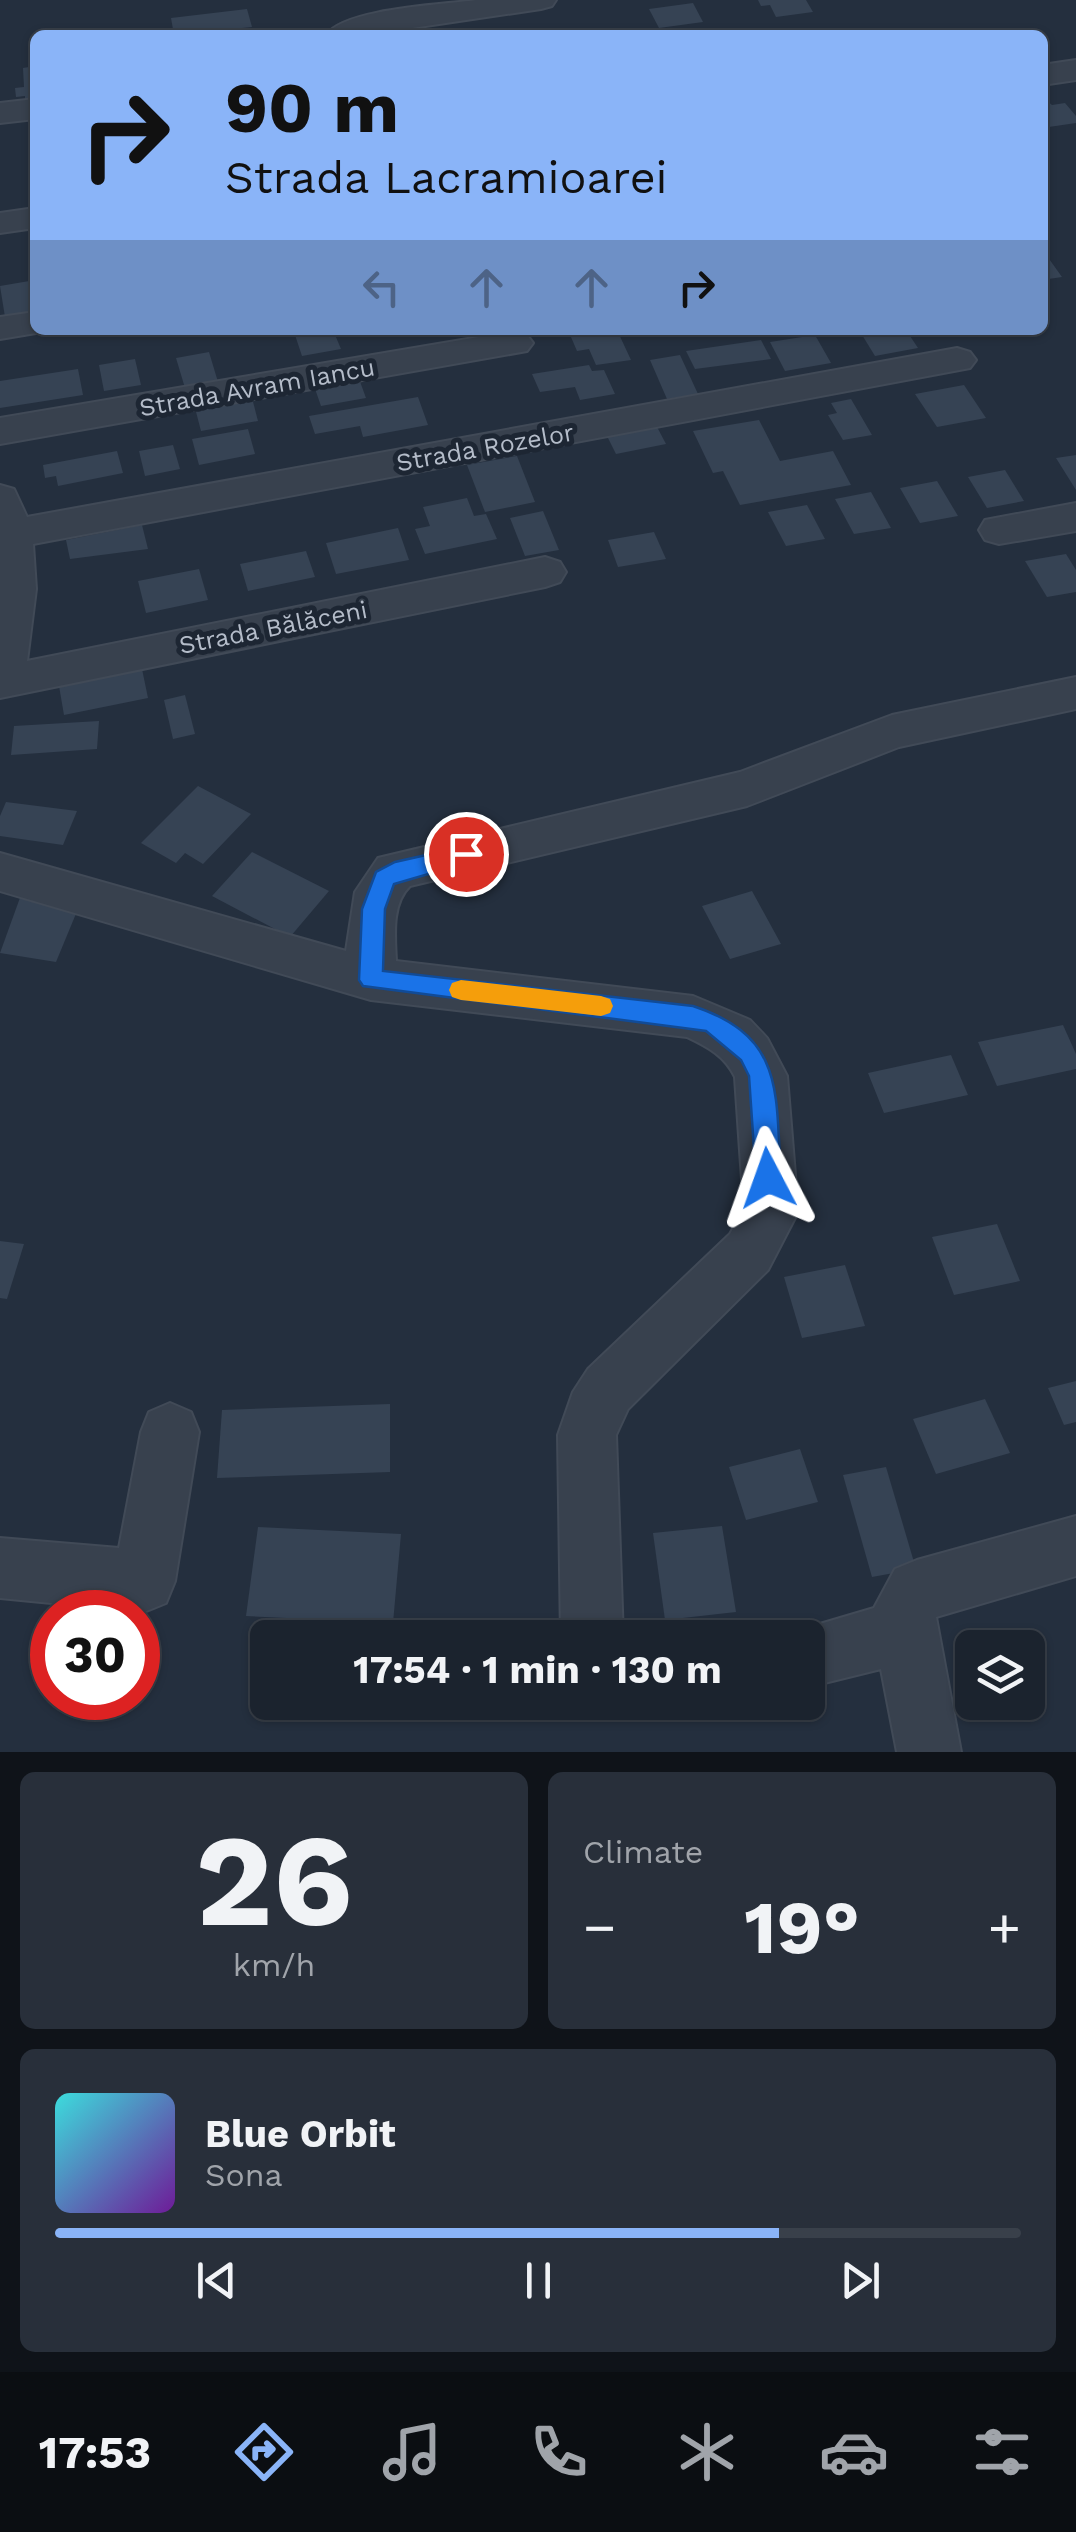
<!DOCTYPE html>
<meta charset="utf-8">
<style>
:root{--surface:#1b232e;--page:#282f3a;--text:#f1f3f6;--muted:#a0a4aa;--line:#39404a;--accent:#8ab4f8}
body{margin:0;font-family:"Work Sans",sans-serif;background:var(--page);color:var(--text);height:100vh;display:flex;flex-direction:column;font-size:38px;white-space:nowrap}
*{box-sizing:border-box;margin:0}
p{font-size:32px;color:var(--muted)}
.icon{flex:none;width:55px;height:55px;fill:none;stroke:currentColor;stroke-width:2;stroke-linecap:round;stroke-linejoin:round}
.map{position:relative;height:1752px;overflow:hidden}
.drawer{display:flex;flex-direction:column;gap:20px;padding:20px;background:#0f1319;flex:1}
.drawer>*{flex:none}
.hud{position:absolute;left:30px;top:30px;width:1018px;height:305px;border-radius:15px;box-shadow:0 2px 8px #0004,0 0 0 2px var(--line);background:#8ab4f8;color:#111;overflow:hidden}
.fabs{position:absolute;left:955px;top:1630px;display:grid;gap:20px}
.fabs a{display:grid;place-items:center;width:90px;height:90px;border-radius:15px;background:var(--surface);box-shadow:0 2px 8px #0004,0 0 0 2px var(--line);font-size:50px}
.speed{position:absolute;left:30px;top:1590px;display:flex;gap:20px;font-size:50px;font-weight:700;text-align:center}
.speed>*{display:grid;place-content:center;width:130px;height:130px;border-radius:50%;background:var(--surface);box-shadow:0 2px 8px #0004,0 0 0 2px var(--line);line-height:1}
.speed .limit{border:15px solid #d22;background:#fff;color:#111}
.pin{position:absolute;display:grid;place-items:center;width:85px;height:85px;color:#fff;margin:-42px;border:5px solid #fff;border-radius:50%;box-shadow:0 2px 10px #0007}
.me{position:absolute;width:110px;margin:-55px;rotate:356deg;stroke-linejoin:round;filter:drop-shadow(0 0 8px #0008)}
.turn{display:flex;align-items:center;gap:35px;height:210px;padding:0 30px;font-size:45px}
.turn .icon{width:130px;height:130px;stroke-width:2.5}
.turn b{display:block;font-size:70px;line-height:85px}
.lanes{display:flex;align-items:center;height:95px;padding:0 30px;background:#0003;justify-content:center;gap:50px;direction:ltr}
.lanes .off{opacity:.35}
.big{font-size:75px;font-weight:700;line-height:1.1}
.drawer .card{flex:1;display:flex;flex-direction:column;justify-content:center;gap:15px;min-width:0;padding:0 35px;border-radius:15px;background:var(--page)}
.drawer .dial{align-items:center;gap:0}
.dial b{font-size:130px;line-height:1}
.song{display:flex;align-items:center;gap:30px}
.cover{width:120px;height:120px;border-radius:15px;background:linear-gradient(135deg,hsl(180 70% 55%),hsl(280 70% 35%))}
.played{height:10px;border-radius:5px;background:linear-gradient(90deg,var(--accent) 75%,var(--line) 75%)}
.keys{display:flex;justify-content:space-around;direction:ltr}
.heat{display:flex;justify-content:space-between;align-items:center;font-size:55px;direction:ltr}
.drawer .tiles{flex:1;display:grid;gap:20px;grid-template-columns:1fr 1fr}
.card:last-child{grid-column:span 2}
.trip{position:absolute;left:250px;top:1620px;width:575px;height:100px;border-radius:15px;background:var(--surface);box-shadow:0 2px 8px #0004,0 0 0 2px var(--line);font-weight:700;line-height:100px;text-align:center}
.dock{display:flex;height:160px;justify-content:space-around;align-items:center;background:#0b0e12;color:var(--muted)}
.dock .icon{width:70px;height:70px}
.dock .on{color:var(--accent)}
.dock b{font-size:45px;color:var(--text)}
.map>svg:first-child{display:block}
</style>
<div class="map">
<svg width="1076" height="1752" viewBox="0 0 1076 1752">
<rect width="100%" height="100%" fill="#242f3e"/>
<g fill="#364354">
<path d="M758 0H806L813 12 776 17 770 5 761 6Z"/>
<path d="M693 3 703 22 659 28 649 9Z"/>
<path d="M247 9 252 27 174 35 171 18Z"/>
<path d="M35 66V102L25 103V96L16 97 15 88 24 87 23 68Z"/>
<path d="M1042 97 1052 105 1065 103 1076 116V123L1042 128Z"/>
<path d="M1042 249 1062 277 1042 280Z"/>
<path d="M35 280V313L5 317 0 286Z"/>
<path d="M333 330 341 349 302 356 295 335Z"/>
<path d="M617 330 631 360 596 365 589 349 577 351 571 337Z"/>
<path d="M859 330H906L918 348 875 356Z"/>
<path d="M815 335 831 363 785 371 770 342Z"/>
<path d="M761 340 771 359 695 369 686 351Z"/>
<path d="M209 352 218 382 185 388 176 358Z"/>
<path d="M680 355 698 394 667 399 650 360Z"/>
<path d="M135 359 141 385 104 391 99 365Z"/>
<path d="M589 365 592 371 604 370 615 394 580 400 575 387 540 392 532 374Z"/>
<path d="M78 369 83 395 0 408V381Z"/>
<path d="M358 376 366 398 321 406 313 383Z"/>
<path d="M964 385 986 418 937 427 915 394Z"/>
<path d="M418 397 428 425 363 437 360 426 315 434 309 416Z"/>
<path d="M252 398 258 421 201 431 195 408Z"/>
<path d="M851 399 872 435 843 440 828 415 837 413 831 403Z"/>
<path d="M759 420 780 461 833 451 851 485 740 505 723 471 713 473 693 431Z"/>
<path d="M656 425 666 444 616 454 606 434Z"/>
<path d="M248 429 255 454 199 465 192 439Z"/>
<path d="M173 445 180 469 145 476 139 451Z"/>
<path d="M117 451 123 473 58 486 56 476 45 478 43 465Z"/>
<path d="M1076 455V490L1056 458Z"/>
<path d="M517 456 535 502 485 512 467 465Z"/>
<path d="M1005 470 1024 501 987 508 968 477Z"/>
<path d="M937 481 958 516 920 523 900 488Z"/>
<path d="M871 492 891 528 854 534 835 499Z"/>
<path d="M467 498 474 516 486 514 497 539 425 554 415 529 430 526 423 507Z"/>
<path d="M807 505 825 539 786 546 768 512Z"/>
<path d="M543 511 559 550 525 556 510 518Z"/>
<path d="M142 525 148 549 70 559 66 540Z"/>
<path d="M398 528 409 560 336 574 326 543Z"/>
<path d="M654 532 666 559 618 567 608 540Z"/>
<path d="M306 551 315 577 248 591 240 564Z"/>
<path d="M1066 554 1076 570V592L1047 597 1025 561Z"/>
<path d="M199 569 208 600 146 613 138 581Z"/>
<path d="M142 669 148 698 64 715 59 686Z"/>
<path d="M185 695 195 734 173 739 164 700Z"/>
<path d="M99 721 97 749 11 755 14 726Z"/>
<path d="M198 786 251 814 203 864 185 853 176 863 141 843Z"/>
<path d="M6 802 77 811 63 845 0 836V816Z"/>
<path d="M252 852 329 891 290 937 212 896Z"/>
<path d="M752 891 781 944 730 959 702 906Z"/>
<path d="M21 895 80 904 56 962 0 953Z"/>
<path d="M1063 1025 1076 1054V1069L997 1086 978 1042Z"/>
<path d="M951 1055 968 1095 884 1113 868 1073Z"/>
<path d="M997 1224 1020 1281 954 1295 932 1237Z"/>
<path d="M0 1241 24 1244 7 1299 0 1298Z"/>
<path d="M845 1265 865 1326 802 1338 784 1277Z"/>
<path d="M1076 1381V1422L1064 1425 1048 1388Z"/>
<path d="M985 1399 1010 1453 936 1474 913 1419Z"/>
<path d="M390 1404V1472L217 1478 222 1410Z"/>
<path d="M800 1449 818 1502 746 1520 729 1467Z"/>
<path d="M886 1467 916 1569 872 1577 843 1475Z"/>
<path d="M722 1526 736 1612 665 1620 653 1533Z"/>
<path d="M258 1527 401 1534 393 1623 246 1616Z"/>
</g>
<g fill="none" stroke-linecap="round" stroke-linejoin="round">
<g stroke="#414a57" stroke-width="4">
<g id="street">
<path d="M476 0H556L552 6 541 9 365 35H326C346 8 443 5 476 0Z"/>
<path d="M1076 60V80L1042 85V65Z"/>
<path d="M35 99V119L0 123V103Z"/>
<path d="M35 208V228L0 233V213Z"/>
<path d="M35 312V330L48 331 0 339V317Z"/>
<path d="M514 331 527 335 533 343 527 351 0 444V418Z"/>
<path d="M957 348 970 352 976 360 970 368 33 544 36 589 27 661 545 557 560 562 566 572 560 582 545 587 0 698V485L14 489 27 517Z"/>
<path d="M1076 503V531L999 544 985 540 979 530 985 520Z"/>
<path d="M1076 677V709L899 747 747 806 410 886C391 904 395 937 396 961L693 996 750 1020 767 1038 787 1076 798 1212 768 1270 628 1409 616 1435 623 1638H561L558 1435 573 1392 588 1369 730 1234 744 1209 735 1077C725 1056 708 1047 687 1037L371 1000 0 891V853L346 951 355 892 378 858 740 772 892 715Z"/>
<path d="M170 1403 191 1412 199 1432 175 1581 166 1603 144 1612 0 1598V1538L119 1548 141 1432 149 1412Z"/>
<path d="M1076 1516V1576L936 1617 961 1752H897L881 1669 808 1687V1638H784L786 1634 874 1608 895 1569 917 1560Z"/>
</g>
</g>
<use href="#street" fill="#38414e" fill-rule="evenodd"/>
</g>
<path fill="#1a73e8" stroke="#114b97" stroke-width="2.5" d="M466 846 473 848 477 854 473 861 394 884 385 909 383 971 693 1006C787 1037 775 1095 781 1178L778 1186 768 1189 759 1186 756 1178 749 1076 741 1060 706 1031 363 986 359 980 362 909 376 872 395 862Z"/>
<path fill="#f59e0b" d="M461 980 601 996 610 999 613 1006 610 1013 601 1016 461 1000 452 997 449 990 452 983Z"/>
<g text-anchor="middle" stroke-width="10" stroke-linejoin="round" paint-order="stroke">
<g font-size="25" fill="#b4bcc9" stroke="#1d2633">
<text transform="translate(257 387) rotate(-10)" y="9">Strada Avram Iancu</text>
<text transform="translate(485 447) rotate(-10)" y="9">Strada Rozelor</text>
<text transform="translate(273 627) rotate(-11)" y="9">Strada Bălăceni</text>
</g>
</g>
</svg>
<div class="fabs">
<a><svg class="icon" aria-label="layers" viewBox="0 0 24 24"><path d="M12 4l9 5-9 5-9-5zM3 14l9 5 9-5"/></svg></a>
</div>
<div class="speed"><div class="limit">30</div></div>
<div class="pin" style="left:466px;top:854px;background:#d93025"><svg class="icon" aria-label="arrive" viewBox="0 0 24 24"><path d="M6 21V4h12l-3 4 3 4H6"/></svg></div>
<svg class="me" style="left:768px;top:1178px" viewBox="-20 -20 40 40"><path d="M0-17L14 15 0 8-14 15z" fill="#1a73e8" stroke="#fff" stroke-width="4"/></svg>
<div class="trip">17:54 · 1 min · 130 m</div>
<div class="hud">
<div class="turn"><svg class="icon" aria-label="right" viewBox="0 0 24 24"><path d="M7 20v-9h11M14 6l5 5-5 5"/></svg><div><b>90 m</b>Strada Lacramioarei</div></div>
<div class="lanes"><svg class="icon off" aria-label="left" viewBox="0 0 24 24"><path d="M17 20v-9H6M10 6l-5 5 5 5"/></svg><svg class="icon off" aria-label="ahead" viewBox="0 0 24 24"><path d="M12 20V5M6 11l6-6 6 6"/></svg><svg class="icon off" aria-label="ahead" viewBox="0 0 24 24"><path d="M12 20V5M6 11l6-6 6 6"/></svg><svg class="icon" aria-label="right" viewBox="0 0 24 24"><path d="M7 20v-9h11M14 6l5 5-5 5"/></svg></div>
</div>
</div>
<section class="drawer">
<div class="tiles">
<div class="card dial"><b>26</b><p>km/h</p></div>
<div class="card"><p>Climate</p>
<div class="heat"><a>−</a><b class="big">19°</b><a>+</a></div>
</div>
<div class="card">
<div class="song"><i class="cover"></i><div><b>Blue Orbit</b><p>Sona</p></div></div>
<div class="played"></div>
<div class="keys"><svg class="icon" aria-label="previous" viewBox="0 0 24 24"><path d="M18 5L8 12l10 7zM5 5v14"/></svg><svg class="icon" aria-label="pause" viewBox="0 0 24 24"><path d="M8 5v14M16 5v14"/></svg><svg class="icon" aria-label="next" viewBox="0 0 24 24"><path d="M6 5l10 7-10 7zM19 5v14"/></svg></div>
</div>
</div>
</section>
<nav class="dock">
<b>17:53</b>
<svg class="icon on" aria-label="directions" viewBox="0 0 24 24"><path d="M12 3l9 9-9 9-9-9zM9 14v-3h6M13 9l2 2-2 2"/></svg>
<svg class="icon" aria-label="music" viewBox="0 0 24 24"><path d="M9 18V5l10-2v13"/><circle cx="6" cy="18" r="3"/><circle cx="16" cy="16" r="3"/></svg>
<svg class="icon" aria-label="phone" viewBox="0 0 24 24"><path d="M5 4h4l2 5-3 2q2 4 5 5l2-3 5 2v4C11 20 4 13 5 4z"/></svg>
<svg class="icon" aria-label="climate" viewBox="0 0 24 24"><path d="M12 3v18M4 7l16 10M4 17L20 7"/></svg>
<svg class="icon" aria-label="car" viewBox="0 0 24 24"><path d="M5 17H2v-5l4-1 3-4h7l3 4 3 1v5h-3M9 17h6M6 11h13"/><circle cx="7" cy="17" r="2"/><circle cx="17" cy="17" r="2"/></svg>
<svg class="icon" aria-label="filters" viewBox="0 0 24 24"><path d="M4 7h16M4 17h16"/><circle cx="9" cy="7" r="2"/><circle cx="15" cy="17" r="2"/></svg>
</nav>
